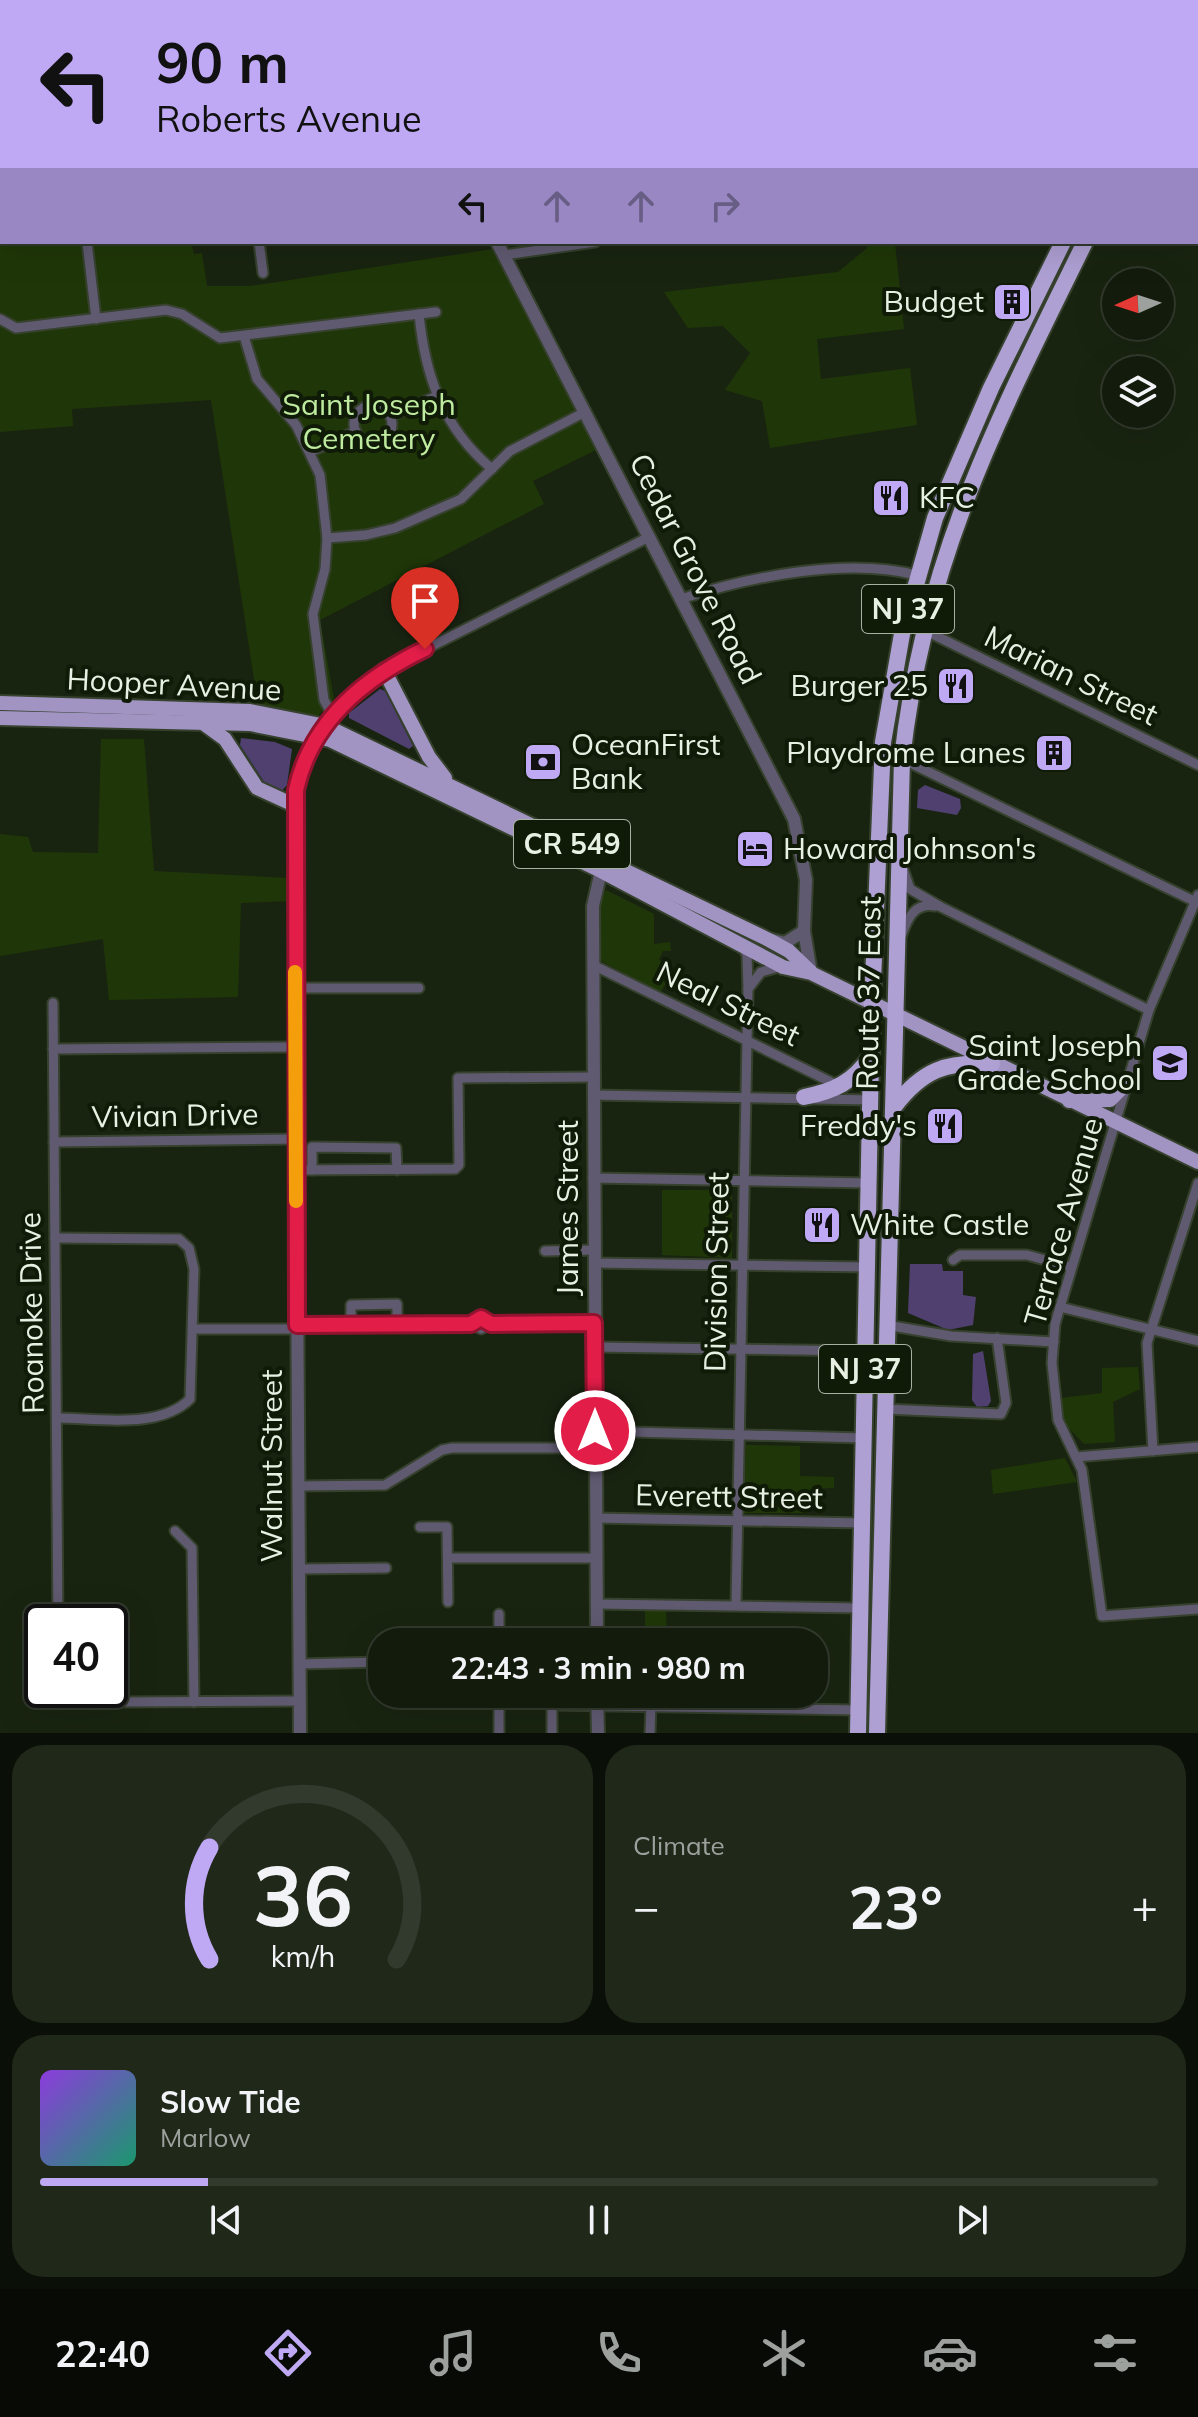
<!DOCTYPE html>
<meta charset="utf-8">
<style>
:root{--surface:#131b0c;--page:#20281a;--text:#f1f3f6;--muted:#9da19d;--line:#32392d;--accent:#bfa9f4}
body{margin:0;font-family:Mulish,sans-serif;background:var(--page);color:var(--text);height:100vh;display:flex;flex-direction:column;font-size:30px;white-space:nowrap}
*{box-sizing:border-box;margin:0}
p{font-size:26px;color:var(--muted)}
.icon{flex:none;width:44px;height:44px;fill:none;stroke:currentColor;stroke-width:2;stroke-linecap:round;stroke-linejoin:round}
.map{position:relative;height:1733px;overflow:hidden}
.details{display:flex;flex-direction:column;gap:12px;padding:12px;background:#0a0f07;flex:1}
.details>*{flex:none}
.top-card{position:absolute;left:0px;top:0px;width:1198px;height:244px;box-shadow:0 8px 32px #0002,0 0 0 2px var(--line);background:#bfa9f4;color:#111;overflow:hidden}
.needle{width:52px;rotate:267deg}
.tools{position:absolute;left:1102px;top:268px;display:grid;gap:16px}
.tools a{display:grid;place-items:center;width:72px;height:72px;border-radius:50%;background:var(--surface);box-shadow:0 8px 32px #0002,0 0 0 2px var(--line);font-size:40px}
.speed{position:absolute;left:24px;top:1604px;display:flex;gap:16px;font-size:40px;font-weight:700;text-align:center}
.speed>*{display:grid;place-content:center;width:104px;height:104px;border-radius:50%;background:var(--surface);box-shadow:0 8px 32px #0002,0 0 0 2px var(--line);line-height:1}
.speed .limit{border:4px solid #111;border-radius:12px;background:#fff;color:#111}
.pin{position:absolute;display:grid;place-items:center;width:68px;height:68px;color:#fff;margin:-82px -34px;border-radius:50% 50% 50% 0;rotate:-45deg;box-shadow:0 0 8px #0007}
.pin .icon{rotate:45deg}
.me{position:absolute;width:88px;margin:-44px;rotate:0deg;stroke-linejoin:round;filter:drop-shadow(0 0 6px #0008)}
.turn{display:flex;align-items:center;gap:28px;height:168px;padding:0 24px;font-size:36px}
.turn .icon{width:104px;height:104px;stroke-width:2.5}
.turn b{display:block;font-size:56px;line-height:68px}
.lanes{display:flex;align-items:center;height:76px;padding:0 24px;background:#0003;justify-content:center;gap:40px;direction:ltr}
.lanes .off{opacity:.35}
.big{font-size:60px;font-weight:700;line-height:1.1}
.details .card{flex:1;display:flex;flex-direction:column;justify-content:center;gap:12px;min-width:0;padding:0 28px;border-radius:32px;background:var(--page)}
.details .dial{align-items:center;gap:0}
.dial svg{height:208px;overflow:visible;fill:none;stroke:var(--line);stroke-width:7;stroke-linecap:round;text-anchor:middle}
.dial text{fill:var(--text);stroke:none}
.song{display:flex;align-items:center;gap:24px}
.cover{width:96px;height:96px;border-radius:12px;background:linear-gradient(135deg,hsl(270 70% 55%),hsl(160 70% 35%))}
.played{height:8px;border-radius:4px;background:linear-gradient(90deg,var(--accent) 15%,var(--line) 15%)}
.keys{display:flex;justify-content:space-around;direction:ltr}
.heat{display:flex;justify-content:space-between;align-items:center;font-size:44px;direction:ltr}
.details .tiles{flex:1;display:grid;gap:12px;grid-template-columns:1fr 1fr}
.card:last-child{grid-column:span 2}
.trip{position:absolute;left:368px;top:1628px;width:460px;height:80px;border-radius:32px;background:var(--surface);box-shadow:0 8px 32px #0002,0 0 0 2px var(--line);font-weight:700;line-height:80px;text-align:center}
.dock{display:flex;height:128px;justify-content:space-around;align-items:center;background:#080b05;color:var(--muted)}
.dock .icon{width:56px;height:56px}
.dock .selected{color:var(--accent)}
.dock b{font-size:36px;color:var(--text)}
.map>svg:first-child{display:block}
</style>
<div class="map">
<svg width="1198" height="1733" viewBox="0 0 1198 1733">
<rect width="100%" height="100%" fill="#192410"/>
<g fill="#1f3708">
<path d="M0 137 2 242H191L194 254 202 253 207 286H251L493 249 596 450 533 481 544 504 320 620 334 699 318 716 258 705 211 400 72 409 73 426 0 432Z"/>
<path d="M867 242H895L904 329 817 339 821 379 910 368 917 425 770 448 762 401 725 390 750 353 723 326 688 328 664 292 838 272 867 248Z"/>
<path d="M101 739H144L154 871 288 878 289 901 241 903 238 997 109 1000 103 939 0 956V834L28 837 33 852 98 853Z"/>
<path d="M606 890 654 914V944L670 942 671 951H663L659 959 665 968 660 978 666 983 660 993 598 959 599 904Z"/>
<path d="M662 1190H732V1258L662 1255Z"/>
<path d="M1138 1367 1140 1389 1113 1402 1115 1442 1084 1444 1065 1424 1061 1398 1102 1393V1368Z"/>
<path d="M746 1445 800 1446V1476L834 1477V1488L810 1489 808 1513H744Z"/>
<path d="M1065 1458 1077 1482 993 1494 991 1470Z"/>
<path d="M645 1608H666L667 1642H645Z"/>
</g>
<g fill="#4f4070">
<path d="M380 689 385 691 413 746 409 749 349 718V713Z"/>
<path d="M241 738 275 742 292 749 287 785 280 793 266 785 240 745Z"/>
<path d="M925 785 960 799 961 808 957 815 917 808 918 790Z"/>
<path d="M910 1264H942L943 1271H963V1295L976 1297 973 1325 948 1330 908 1313Z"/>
<path d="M983 1351 991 1401 988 1406 977 1407 972 1400 973 1354Z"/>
</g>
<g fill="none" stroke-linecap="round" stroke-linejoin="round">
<g stroke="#36412e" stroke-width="13">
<g id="minor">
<path d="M663 0V2"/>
<path d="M845 0V2"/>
<path d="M87 242 96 319"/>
<path d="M259 242 263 273"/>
<path d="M504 255 595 242"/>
<path d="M419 314C425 376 443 428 492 469"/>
<path d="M0 319 16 328 166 310 182 314 220 338 436 312"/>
<path d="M244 336 257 379 296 425 320 475 327 538 325 569 313 614 324 700 333 716"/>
<circle cx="373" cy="424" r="19"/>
<path d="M391 416 437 396"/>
<path d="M310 452 356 431"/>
<path d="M327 538 366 535 395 528 461 499 510 451 585 412"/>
<path d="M681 599C748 577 847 557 916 575"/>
<path d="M924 630 1198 765"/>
<path d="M384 670 649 537"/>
<path d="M902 759 1198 903"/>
<path d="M903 869 910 889 941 907 1149 1010"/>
<path d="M1198 895 1149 1010 1055 1324 1052 1363 1058 1420 1082 1470 1102 1616 1198 1609"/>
<path d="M902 934C908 917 915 903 935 906"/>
<path d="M593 965 837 1085"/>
<path d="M295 988H419"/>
<path d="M748 989 761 972 779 967"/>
<path d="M53 1003 58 1622"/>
<path d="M53 1049 295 1047"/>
<path d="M593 1095 872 1100"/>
<path d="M54 1142 296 1139"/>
<path d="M296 1170 455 1169 459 1165 458 1078 593 1077"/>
<path d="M312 1170V1147L396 1148 397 1170"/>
<path d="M593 1178 869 1183"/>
<path d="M55 1238 179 1239 189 1248 194 1269 190 1399C159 1430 97 1418 57 1418"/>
<path d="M545 1251 594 1250"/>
<path d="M953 1260 960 1255H1027L1071 1267"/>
<path d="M594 1263 867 1267"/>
<path d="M1060 1307 1198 1341"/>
<path d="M351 1324V1305L397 1304V1324"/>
<path d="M886 1325 951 1336 1054 1342"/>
<path d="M193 1329H290L305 1324H471L481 1329 491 1324 594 1323"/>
<path d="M595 1347 866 1351"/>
<path d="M884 1409 1001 1414 1006 1403 997 1338"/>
<path d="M595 1431 863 1438"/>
<path d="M1153 1451 1147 1343 1198 1183"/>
<path d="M1076 1457 1198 1447"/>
<path d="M299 1486 385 1485 442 1450 452 1448H595"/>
<path d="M596 1518 862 1523"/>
<path d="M420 1527H447L448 1602"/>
<path d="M175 1531 192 1548 194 1702"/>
<path d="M448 1558H596"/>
<path d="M299 1569 386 1568"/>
<path d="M596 1604 860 1608"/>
<path d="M736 1605 748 989 747 955 742 945"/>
<path d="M499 1614V1642"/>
<path d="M299 1664 382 1662"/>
<path d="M79 1690 97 1699 116 1702 300 1701"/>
<path d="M551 1694 552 1705 857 1710"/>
<path d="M499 1733V1694"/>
<path d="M552 1733V1705"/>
<path d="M650 1733 651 1705"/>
</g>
</g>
<g stroke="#36412e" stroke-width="16">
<g id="tertiary">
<path d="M374 0 375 2"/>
<path d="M1043 2 1059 0"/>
<path d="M497 242 794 819 806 880 804 931 811 973"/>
<path d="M772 940 785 943 804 931"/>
<path d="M597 1642 593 906 601 871"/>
<path d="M597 1694 598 1733"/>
<path d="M300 1733 294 805C303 747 336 702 384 670"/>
</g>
</g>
<g stroke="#36412e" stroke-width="18">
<g id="primary">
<path d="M384 670 429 757 445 778"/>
<path d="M0 703 250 711 326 726 769 940 789 951 811 972"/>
<path d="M0 718 250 724 330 740 601 871 783 967 811 973 1198 1162"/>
<path d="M203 723 225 739 257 788 294 805"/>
<path d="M1069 1101 1110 1100 1128 1082"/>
</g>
</g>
<g stroke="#36412e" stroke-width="20">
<g id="trunk">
<path d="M1179 2 1180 0"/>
<path d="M1196 13 1198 9"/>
<path d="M804 1097C835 1091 853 1082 871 1056"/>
<path d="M894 1107C922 1070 946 1061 992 1064"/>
<path d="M858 1733 872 1005 883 742 902 634 935 518 991 388 1063 242"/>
<path d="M877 1733 902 759C924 559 998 419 1085 242"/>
</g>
</g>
<use href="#minor" stroke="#605a71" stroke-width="9"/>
<use href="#tertiary" stroke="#605a71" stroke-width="12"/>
<use href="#primary" stroke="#a194c3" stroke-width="14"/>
<use href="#trunk" stroke="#aea0d3" stroke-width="16"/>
</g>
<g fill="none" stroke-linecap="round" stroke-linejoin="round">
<g stroke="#92132f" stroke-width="20">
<path id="route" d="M425 649C364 678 311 721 296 790L297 1325 471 1324 481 1318 491 1324 594 1323 595 1431"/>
</g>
<use href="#route" stroke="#e11d48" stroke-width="14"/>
<path stroke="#f59e0b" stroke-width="14" d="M295 972 296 1201"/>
</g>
<defs>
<g id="building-square" transform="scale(2)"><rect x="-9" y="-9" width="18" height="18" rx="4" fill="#bfa9f4" stroke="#0f1a07"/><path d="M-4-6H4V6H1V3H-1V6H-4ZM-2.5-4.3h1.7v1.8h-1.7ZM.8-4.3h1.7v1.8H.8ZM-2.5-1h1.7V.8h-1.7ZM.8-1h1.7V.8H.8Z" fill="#111"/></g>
<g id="restaurant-square" transform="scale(2)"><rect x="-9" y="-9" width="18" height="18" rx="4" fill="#bfa9f4" stroke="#0f1a07"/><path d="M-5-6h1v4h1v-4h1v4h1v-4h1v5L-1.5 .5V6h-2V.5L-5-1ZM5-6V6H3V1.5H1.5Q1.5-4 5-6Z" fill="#111"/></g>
<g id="bank-square" transform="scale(2)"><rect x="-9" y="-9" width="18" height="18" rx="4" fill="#bfa9f4" stroke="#0f1a07"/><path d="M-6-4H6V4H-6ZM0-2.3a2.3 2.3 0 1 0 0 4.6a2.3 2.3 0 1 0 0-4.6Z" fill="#111"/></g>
<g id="hotel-square" transform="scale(2)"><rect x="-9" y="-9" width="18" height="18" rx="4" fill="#bfa9f4" stroke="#0f1a07"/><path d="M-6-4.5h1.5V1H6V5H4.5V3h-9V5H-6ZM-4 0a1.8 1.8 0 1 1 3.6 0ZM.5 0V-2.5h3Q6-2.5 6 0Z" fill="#111"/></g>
<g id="school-square" transform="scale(2)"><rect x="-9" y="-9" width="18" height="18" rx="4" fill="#bfa9f4" stroke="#0f1a07"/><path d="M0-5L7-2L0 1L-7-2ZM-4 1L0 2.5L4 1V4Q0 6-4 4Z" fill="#111"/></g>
</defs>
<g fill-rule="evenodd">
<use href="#building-square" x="1012" y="302"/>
<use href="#restaurant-square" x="891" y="498"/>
<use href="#restaurant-square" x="956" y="686"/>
<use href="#building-square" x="1054" y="753"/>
<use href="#bank-square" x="543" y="762"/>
<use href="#hotel-square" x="755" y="849"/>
<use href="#school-square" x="1170" y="1063"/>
<use href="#restaurant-square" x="945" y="1126"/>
<use href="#restaurant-square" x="822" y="1225"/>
</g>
<g text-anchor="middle" stroke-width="8" stroke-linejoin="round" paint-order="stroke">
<g fill="#0f1a07" stroke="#a7b0a1" stroke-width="2">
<rect x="862" y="585" width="92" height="48" rx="6"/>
<rect x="514" y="820" width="116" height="48" rx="6"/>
<rect x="819" y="1345" width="92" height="48" rx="6"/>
</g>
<g font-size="28" font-weight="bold" fill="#e8f0e3">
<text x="908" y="619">NJ 37</text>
<text x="572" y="854">CR 549</text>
<text x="865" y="1379">NJ 37</text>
</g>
<g font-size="30" fill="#e8f0e3" stroke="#0f1a07" text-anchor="end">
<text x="984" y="312">Budget</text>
<text x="919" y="508" text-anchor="start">KFC</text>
<text x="928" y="696">Burger 25</text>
<text x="571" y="755" text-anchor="start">OceanFirst<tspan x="571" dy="34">Bank</tspan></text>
<text x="1026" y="763">Playdrome Lanes</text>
<text x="783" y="859" text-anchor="start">Howard Johnson's</text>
<text x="1142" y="1056">Saint Joseph<tspan x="1142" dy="34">Grade School</tspan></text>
<text x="917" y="1136">Freddy's</text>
<text x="850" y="1235" text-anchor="start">White Castle</text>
</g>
<g font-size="30" fill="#beeb9f" stroke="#0f1a07">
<text x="369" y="415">Saint Joseph<tspan x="369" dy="34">Cemetery</tspan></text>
</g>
<g font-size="30" fill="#e8f0e3" stroke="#0f1a07">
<text transform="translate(695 569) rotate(63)" y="10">Cedar Grove Road</text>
<text transform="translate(1071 676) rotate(26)" y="10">Marian Street</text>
<text transform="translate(174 685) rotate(3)" y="10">Hooper Avenue</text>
<text transform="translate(869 993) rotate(-89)" y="10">Route 37 East</text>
<text transform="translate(728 1004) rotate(26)" y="10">Neal Street</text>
<text transform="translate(175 1116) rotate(-1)" y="10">Vivian Drive</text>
<text transform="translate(568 1208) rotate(-90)" y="10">James Street</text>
<text transform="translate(1064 1222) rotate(-74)" y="10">Terrace Avenue</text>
<text transform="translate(717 1272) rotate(-89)" y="10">Division Street</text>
<text transform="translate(32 1313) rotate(-91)" y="10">Roanoke Drive</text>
<text transform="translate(272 1466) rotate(-90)" y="10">Walnut Street</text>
<text transform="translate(729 1497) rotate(1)" y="10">Everett Street</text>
</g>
</g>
</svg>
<div class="tools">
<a><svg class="needle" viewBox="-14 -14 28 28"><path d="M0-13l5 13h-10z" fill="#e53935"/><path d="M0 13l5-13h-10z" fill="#9da19d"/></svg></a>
<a><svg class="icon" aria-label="layers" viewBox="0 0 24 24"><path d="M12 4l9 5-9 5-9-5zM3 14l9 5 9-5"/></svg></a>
</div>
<div class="speed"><div class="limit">40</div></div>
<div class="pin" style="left:425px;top:649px;background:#d93025"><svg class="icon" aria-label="arrive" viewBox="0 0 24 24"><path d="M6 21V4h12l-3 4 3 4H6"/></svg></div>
<svg class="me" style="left:595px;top:1431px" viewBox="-20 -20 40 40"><circle r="17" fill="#e11d48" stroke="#fff" stroke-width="3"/><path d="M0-11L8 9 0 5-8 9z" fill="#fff"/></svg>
<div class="trip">22:43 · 3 min · 980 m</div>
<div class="top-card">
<div class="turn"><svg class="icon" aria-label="left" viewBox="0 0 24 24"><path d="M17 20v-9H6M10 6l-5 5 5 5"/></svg><div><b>90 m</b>Roberts Avenue</div></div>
<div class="lanes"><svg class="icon" aria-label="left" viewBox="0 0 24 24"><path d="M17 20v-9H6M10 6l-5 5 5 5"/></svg><svg class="icon off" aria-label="ahead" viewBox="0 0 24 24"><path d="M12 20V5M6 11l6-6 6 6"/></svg><svg class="icon off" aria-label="ahead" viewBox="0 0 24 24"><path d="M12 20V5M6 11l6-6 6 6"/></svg><svg class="icon off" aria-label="right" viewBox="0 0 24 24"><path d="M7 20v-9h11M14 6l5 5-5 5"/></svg></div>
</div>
</div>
<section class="details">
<div class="tiles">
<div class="card dial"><svg viewBox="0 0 100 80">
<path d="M14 69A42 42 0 1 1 86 69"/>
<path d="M14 69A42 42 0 0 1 14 26" stroke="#bfa9f4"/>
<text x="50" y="56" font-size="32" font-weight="700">36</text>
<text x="50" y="72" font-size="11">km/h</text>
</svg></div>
<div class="card"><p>Climate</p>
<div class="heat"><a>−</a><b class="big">23°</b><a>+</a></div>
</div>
<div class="card">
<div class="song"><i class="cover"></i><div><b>Slow Tide</b><p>Marlow</p></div></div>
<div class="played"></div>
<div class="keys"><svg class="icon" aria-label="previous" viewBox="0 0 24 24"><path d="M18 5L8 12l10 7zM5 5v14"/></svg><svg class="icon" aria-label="pause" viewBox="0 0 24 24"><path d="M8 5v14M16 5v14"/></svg><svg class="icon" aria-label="next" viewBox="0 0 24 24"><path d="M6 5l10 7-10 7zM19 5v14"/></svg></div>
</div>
</div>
</section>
<nav class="dock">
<b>22:40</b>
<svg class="icon selected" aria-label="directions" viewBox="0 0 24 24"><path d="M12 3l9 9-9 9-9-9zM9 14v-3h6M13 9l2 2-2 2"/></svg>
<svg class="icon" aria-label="music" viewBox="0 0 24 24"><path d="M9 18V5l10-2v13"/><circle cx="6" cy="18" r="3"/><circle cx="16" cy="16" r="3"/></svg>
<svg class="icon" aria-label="phone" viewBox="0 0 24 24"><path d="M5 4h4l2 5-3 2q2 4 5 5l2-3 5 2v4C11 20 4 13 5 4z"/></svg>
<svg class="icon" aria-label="climate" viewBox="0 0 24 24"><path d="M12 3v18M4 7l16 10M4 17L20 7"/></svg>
<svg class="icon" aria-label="car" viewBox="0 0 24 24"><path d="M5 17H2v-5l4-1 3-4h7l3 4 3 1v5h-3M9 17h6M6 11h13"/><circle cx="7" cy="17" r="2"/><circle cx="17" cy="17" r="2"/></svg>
<svg class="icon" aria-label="filters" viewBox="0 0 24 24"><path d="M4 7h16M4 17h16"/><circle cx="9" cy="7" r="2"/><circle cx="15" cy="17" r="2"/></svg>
</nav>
